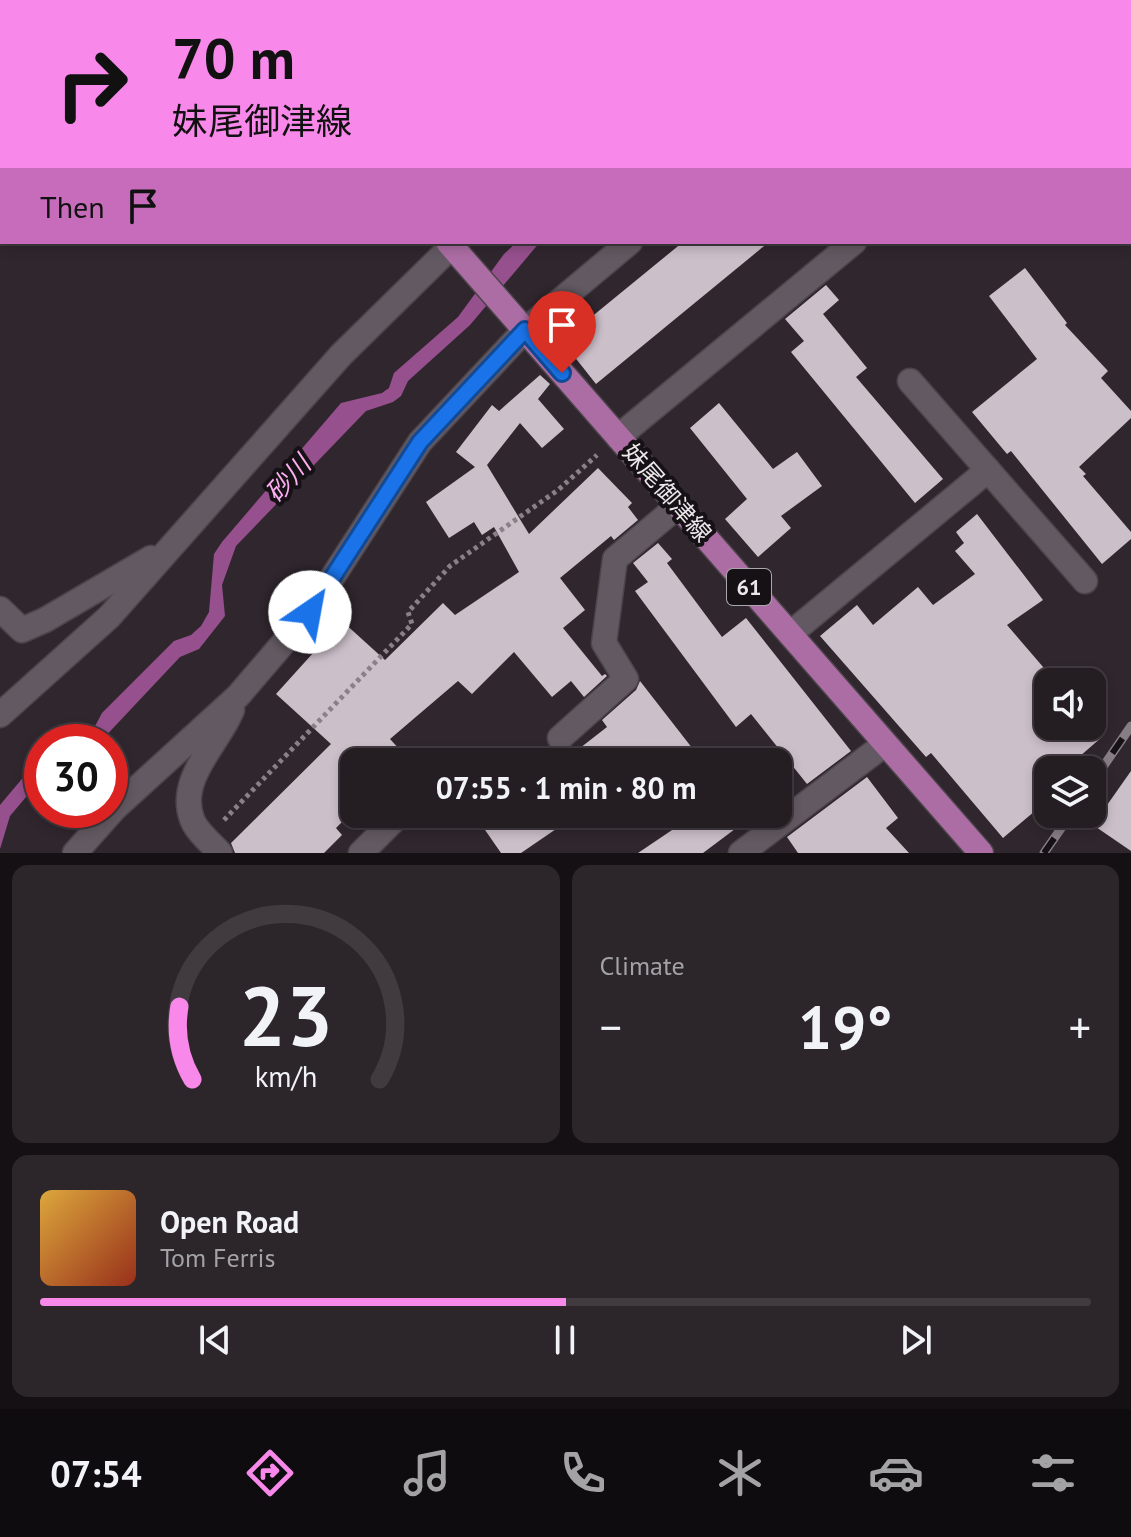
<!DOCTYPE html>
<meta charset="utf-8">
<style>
:root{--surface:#241d22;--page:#2c262a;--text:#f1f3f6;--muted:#a3a2a5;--line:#413b40;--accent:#f888ea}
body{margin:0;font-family:"PT Sans","Noto Sans JP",sans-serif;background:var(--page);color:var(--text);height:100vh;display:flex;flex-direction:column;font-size:30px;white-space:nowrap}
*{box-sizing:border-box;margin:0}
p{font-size:26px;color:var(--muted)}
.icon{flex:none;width:44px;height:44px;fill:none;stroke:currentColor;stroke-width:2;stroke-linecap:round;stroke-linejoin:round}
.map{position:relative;height:853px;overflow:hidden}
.drawer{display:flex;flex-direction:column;gap:12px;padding:12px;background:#141013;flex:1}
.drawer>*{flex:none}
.guide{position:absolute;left:0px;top:0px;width:1132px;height:244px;box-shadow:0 4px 12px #0003,0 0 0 2px var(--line);background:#f888ea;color:#111;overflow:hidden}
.tools{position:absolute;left:1034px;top:668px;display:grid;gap:16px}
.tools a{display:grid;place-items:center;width:72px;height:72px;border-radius:16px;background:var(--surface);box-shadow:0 4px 12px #0003,0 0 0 2px var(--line);font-size:40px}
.speed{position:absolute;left:24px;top:724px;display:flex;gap:16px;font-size:40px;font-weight:700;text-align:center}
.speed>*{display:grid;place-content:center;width:104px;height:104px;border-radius:50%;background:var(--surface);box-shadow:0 4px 12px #0003,0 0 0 2px var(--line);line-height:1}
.speed .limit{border:12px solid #d22;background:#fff;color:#111}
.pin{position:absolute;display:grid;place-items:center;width:68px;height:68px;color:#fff;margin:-82px -34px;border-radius:50% 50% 50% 0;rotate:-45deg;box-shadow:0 0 8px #0007}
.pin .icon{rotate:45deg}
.me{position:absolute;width:88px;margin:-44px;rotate:33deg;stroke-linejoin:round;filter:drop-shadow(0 0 6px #0008)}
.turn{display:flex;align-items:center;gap:28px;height:168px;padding:0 40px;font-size:36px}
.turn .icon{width:104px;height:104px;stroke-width:2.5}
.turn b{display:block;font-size:56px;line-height:68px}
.then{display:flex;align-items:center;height:76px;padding:0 40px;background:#0003;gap:16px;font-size:30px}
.big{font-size:60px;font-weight:700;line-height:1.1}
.drawer .card{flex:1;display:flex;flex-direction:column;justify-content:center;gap:12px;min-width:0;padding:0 28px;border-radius:16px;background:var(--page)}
.drawer .dial{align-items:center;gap:0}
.dial svg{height:208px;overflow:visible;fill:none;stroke:var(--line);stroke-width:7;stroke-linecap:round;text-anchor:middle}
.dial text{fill:var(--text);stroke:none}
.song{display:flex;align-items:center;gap:24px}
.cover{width:96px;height:96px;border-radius:12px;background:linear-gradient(135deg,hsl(40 70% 55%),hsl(10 70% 35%))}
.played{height:8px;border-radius:4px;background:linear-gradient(90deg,var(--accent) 50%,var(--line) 50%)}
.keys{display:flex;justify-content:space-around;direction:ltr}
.heat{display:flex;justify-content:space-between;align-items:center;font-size:44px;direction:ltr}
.drawer .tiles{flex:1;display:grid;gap:12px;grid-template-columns:1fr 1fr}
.card:last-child{grid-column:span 2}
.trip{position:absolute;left:340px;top:748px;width:452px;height:80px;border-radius:16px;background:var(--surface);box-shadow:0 4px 12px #0003,0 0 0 2px var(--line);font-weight:700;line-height:80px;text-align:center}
.tabs{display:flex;height:128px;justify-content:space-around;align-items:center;background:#0e0c0e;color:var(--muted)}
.tabs .icon{width:56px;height:56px}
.tabs .selected{color:var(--accent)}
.tabs b{font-size:36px;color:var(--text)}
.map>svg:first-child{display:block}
</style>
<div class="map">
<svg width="1131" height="853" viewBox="0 0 1131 853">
<rect width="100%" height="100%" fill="#30272e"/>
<g fill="#97508e">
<path d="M517 242H540L470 325 408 381 401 396 393 402 366 411 236 546 222 585 225 616 199 649 180 657 100 742H59L82 738 93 730 102 713 174 641 191 635 201 626 209 612 214 554 222 542 341 403 382 393 389 388 394 373 458 317 504 254Z"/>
<path d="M42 755V778L10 816 0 849V805Z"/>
</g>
<g fill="#cbbfc9">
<path d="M683 242H769L596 384 562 341Z"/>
<path d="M1025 268 1067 323 1065 325 1108 371 1101 378 1131 411V418L1079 467 1086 474 1083 476 1131 532V539L1102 564 1011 451 1007 454 972 412 1037 359 989 296Z"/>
<path d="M826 285 839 300 823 314 867 368 856 377 943 479 915 503 791 352 804 341 785 319Z"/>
<path d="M540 375 550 384 538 399 564 429 542 448 520 423 487 465 529 534 598 468 632 503 628 507 638 520 614 540 611 536 560 578 585 610 563 628 602 676 605 674 607 676 584 697 571 681 552 697 514 652 472 694 458 681 390 739 411 762H354V810L336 828 342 835 324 853H235L231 843 331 744 276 694 342 621 385 660 443 603 455 615 519 572 494 527 482 535 474 522 449 538 426 502 475 467 456 452 492 405 499 411Z"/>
<path d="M719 403 773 469 797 452 822 486 781 516 791 528 758 557 725 519 747 499 690 428Z"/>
<path d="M977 514 1043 600 1007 625 1056 682H1048V726L1092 725 1102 737 1064 770H1048V800L1003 838 931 753 926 757 820 636 857 605 873 625 918 587 933 605 975 574 955 551 964 543 956 532Z"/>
<path d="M658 543 672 559 667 563 722 637 746 618 851 751 807 784 751 714 736 727 635 591 648 582 633 563Z"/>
<path d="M640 681 703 762H562L607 727 602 720 636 690Z"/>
<path d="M1131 771V851L1093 825Z"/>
<path d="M867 777 898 818 886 828 909 853H798L787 837Z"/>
<path d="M474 814H578L521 853H501Z"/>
<path d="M665 814H755L703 853H638L675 828Z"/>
</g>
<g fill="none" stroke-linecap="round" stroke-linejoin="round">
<g stroke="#4b444a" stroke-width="27">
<g id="minor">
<path d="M671 0 672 2"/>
<path d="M711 2 715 0"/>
<path d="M751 2 754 0"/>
<path d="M925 2 928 0"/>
<path d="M910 381 1085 581"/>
<path d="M618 437 854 242"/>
<path d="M0 609 22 630 45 620 151 558"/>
<path d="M790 634 988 470"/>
<path d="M0 715 109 617 341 355 456 242"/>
<path d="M560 738 626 679 604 643 615 559 678 506"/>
<path d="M75 853 114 809 238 696 310 612 420 442 525 330 630 242"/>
<path d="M220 853C211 843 196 831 192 819 177 779 218 744 232 710"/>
<path d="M361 853 400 814"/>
<path d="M741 853 885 744"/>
</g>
</g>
<g stroke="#4b444a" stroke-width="27">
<g id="secondary">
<path d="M990 0 991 2"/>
<path d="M1130 162 1131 163"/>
</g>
</g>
<g stroke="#4b444a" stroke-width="27">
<g id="primary">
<path d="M238 0 240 2"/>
<path d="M448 242 981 853"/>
</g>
</g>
<g stroke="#898187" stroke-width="5" stroke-dasharray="4 4" stroke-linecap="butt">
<path d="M410 0 412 2"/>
<path d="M224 820 412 624 408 612 450 566 558 490 597 455"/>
</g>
<use href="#minor" stroke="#635962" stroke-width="24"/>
<use href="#secondary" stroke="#886383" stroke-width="24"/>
<use href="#primary" stroke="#ac6da4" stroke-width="24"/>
<g stroke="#867e84" stroke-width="9">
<g id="rail">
<path d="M1092 783 1131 726"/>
<path d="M1044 853 1071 814"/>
</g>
</g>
<use href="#rail" stroke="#151115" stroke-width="6" stroke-dasharray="18" stroke-linecap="butt"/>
</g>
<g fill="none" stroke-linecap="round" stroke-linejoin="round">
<g stroke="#114b97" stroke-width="20">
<path id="route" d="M310 612 420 442 525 330 562 373"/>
</g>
<use href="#route" stroke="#1a73e8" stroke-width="14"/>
</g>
<g text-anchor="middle" stroke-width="8" stroke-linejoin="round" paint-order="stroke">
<rect fill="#151115" stroke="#aca7ac" stroke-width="2" x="727" y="569" width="44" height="36" rx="6"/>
<g font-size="22" font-weight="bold" fill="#ede7ec">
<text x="749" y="595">61</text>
</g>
<g font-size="24" fill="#ede7ec" stroke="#151115">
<text transform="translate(667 493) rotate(49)" y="8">妹尾御津線</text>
</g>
<g font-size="26" font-style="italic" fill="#fbaeef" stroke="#151115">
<text transform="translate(288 479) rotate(-48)" y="9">砂川</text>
</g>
</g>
</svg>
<div class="tools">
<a><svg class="icon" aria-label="sound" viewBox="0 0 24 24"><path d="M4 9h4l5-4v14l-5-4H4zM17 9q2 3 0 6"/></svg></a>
<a><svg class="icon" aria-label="layers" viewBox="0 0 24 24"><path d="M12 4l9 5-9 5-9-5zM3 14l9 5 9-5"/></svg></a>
</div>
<div class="speed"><div class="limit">30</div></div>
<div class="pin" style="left:562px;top:373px;background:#d93025"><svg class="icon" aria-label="arrive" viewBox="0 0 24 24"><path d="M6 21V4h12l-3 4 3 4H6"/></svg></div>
<svg class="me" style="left:310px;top:612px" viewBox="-20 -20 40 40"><circle r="19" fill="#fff"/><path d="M0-13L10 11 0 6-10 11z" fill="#1a73e8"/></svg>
<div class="trip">07:55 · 1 min · 80 m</div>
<div class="guide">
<div class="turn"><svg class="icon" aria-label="right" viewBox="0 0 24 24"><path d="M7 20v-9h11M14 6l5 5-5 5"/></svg><div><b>70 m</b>妹尾御津線</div></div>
<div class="then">Then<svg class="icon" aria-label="arrive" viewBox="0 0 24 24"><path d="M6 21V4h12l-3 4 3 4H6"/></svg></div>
</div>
</div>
<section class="drawer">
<div class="tiles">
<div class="card dial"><svg viewBox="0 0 100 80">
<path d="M14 69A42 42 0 1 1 86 69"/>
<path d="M14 69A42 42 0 0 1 9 41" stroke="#f888ea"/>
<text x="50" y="56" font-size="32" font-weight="700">23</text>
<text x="50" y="72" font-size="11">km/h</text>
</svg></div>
<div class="card"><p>Climate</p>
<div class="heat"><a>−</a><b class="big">19°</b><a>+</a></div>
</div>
<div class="card">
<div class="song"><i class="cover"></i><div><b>Open Road</b><p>Tom Ferris</p></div></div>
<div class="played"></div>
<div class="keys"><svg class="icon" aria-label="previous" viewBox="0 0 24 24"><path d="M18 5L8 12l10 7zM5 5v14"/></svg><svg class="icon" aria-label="pause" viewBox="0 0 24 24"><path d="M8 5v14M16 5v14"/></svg><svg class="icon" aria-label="next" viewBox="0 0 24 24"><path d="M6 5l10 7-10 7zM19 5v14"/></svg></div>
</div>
</div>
</section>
<nav class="tabs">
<b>07:54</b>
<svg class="icon selected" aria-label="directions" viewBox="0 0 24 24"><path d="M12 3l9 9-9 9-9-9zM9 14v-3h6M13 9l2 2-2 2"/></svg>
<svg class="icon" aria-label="music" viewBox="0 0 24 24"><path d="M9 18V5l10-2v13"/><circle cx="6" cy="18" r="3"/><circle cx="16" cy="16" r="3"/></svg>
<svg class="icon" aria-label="phone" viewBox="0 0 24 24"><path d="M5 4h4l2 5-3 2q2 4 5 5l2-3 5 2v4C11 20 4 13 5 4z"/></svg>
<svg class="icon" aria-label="climate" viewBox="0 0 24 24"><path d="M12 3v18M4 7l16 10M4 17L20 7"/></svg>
<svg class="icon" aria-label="car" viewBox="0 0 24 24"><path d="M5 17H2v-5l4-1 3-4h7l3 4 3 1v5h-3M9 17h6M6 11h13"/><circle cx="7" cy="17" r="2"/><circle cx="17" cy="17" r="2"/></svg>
<svg class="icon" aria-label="filters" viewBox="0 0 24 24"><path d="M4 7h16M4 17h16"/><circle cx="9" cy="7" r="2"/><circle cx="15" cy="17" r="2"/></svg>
</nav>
